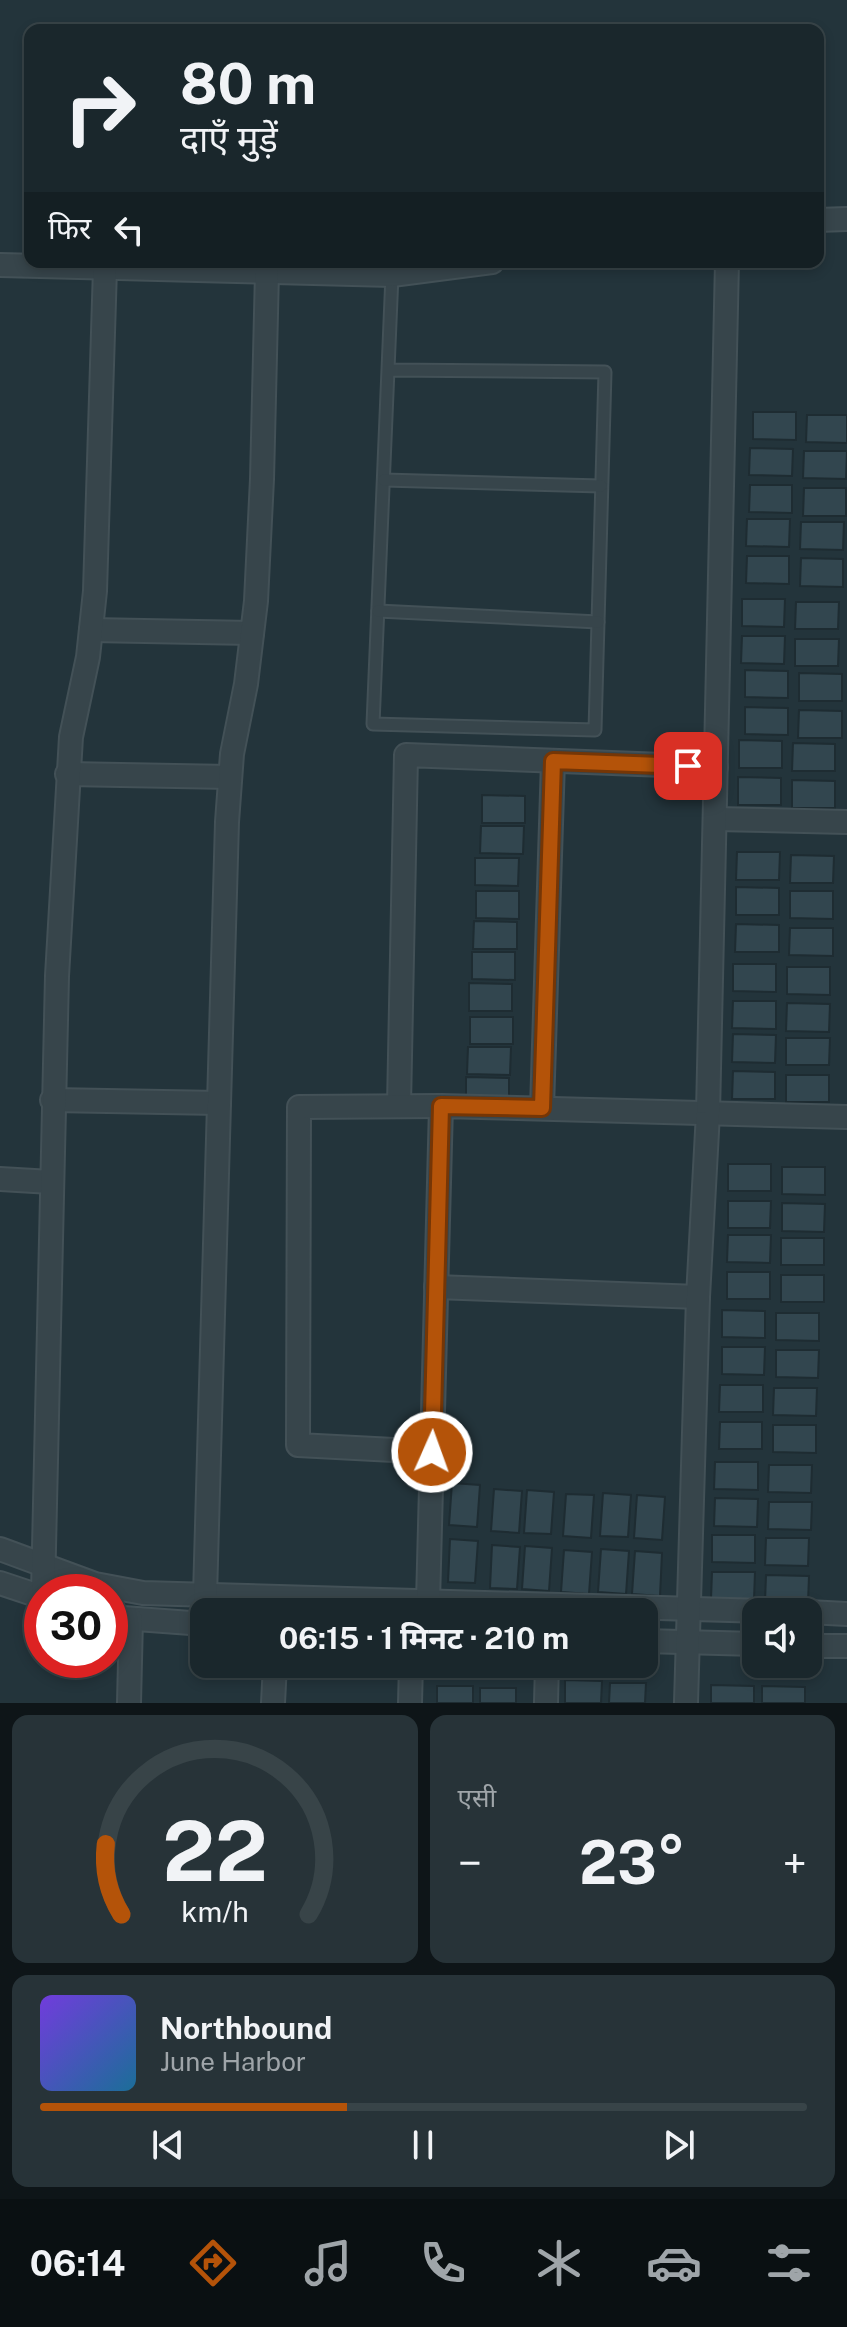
<!DOCTYPE html>
<html lang="hi">
<meta charset="utf-8">
<style>
:root{--surface:#1a272c;--page:#273338;--text:#f1f3f6;--muted:#9fa5a9;--line:#384448;--accent:#b45309}
body{margin:0;font-family:"Public Sans","Noto Sans Devanagari",sans-serif;background:var(--page);color:var(--text);height:100vh;display:flex;flex-direction:column;font-size:30px;white-space:nowrap}
*{box-sizing:border-box;margin:0}
p{font-size:26px;color:var(--muted)}
.icon{flex:none;width:44px;height:44px;fill:none;stroke:currentColor;stroke-width:2;stroke-linecap:round;stroke-linejoin:round}
.map{position:relative;height:1703px;overflow:hidden}
.sheet{display:flex;flex-direction:column;gap:12px;padding:12px;background:#0e1518;flex:1}
.sheet>*{flex:none}
.guide{position:absolute;left:24px;top:24px;width:800px;height:244px;border-radius:16px;box-shadow:0 4px 12px #0003,0 0 0 2px var(--line);background:#1a272c;color:var(--text);overflow:hidden}
.fabs{position:absolute;left:742px;top:1598px;display:grid;gap:16px}
.fabs a{display:grid;place-items:center;width:80px;height:80px;border-radius:16px;background:var(--surface);box-shadow:0 4px 12px #0003,0 0 0 2px var(--line);font-size:40px}
.speed{position:absolute;left:24px;top:1574px;display:flex;gap:16px;font-size:40px;font-weight:700;text-align:center}
.speed>*{display:grid;place-content:center;width:104px;height:104px;border-radius:50%;background:var(--surface);box-shadow:0 4px 12px #0003,0 0 0 2px var(--line);line-height:1}
.speed .limit{border:12px solid #d22;background:#fff;color:#111}
.pin{position:absolute;display:grid;place-items:center;width:68px;height:68px;color:#fff;margin:-34px;border-radius:16px;box-shadow:0 4px 12px #0006}
.me{position:absolute;width:88px;margin:-44px;rotate:2deg;stroke-linejoin:round;filter:drop-shadow(0 0 6px #0008)}
.turn{display:flex;align-items:center;gap:28px;height:168px;padding:0 24px;font-size:36px}
.turn .icon{width:104px;height:104px;stroke-width:2.5}
.turn b{display:block;font-size:56px;line-height:68px}
.then{display:flex;align-items:center;height:76px;padding:0 24px;background:#0003;gap:16px;font-size:30px}
.big{font-size:60px;font-weight:700;line-height:1.1}
.sheet .widget{flex:1;display:flex;flex-direction:column;justify-content:center;gap:12px;min-width:0;padding:0 28px;border-radius:16px;background:var(--page)}
.sheet .dial{align-items:center;gap:0}
.dial svg{height:208px;overflow:visible;fill:none;stroke:var(--line);stroke-width:7;stroke-linecap:round;text-anchor:middle}
.dial text{fill:var(--text);stroke:none}
.song{display:flex;align-items:center;gap:24px}
.cover{width:96px;height:96px;border-radius:12px;background:linear-gradient(135deg,hsl(260 70% 55%),hsl(200 70% 35%))}
.played{height:8px;border-radius:4px;background:linear-gradient(90deg,var(--accent) 40%,var(--line) 40%)}
.keys{display:flex;justify-content:space-around;direction:ltr}
.heat{display:flex;justify-content:space-between;align-items:center;font-size:44px;direction:ltr}
.sheet .tiles{flex:1;display:grid;gap:12px;grid-template-columns:1fr 1fr}
.widget:last-child{grid-column:span 2}
.trip{position:absolute;left:190px;top:1598px;width:468px;height:80px;border-radius:16px;background:var(--surface);box-shadow:0 4px 12px #0003,0 0 0 2px var(--line);font-weight:700;line-height:80px;text-align:center}
.tabs{display:flex;height:128px;justify-content:space-around;align-items:center;background:#0a1012;color:var(--muted)}
.tabs .icon{width:56px;height:56px}
.tabs .on{color:var(--accent)}
.tabs b{font-size:36px;color:var(--text)}
.map>svg:first-child{display:block}
</style>
<div class="map">
<svg width="847" height="1703" viewBox="0 0 847 1703">
<rect width="100%" height="100%" fill="#23343b"/>
<g fill="#32464f" stroke="#1e2c32" stroke-width="2">
<path d="M753 412H796V440L753 439Z"/>
<path d="M807 415H847V443L806 442Z"/>
<path d="M750 448 793 449 792 476 749 475Z"/>
<path d="M804 451H847L846 479 803 478Z"/>
<path d="M750 485H792V513L749 512Z"/>
<path d="M804 488H846V516H803Z"/>
<path d="M747 519H790L789 547 746 546Z"/>
<path d="M801 522H844L843 550 800 549Z"/>
<path d="M747 556H789V584L746 583Z"/>
<path d="M801 558 843 559V587L800 586Z"/>
<path d="M742 599H785L784 627 742 626Z"/>
<path d="M796 602H839L838 629H795Z"/>
<path d="M742 636H785L784 664 741 663Z"/>
<path d="M795 639H839L838 666H795Z"/>
<path d="M745 670 788 671V698L745 697Z"/>
<path d="M799 673 842 674V701H799Z"/>
<path d="M745 707 788 708V735L745 734Z"/>
<path d="M799 710 842 711V738H798Z"/>
<path d="M739 740 782 741V768H739Z"/>
<path d="M793 743 835 744V771H792Z"/>
<path d="M738 777 781 778V805H738Z"/>
<path d="M792 780 835 781V808H792Z"/>
<path d="M482 795 525 796V823H482Z"/>
<path d="M481 826H524L523 854 480 853Z"/>
<path d="M737 852H780L779 880H736Z"/>
<path d="M791 855 834 856 833 883H790Z"/>
<path d="M475 858H519L518 886 475 885Z"/>
<path d="M736 887 779 888V915H736Z"/>
<path d="M476 891H519V919L476 918Z"/>
<path d="M790 891H833V919L790 918Z"/>
<path d="M474 921 517 922V949H473Z"/>
<path d="M736 924 779 925V952H735Z"/>
<path d="M790 928H833V956L789 955Z"/>
<path d="M472 952H515V980L472 979Z"/>
<path d="M733 964H776V992L733 991Z"/>
<path d="M787 967H830V995L787 994Z"/>
<path d="M469 983 512 984V1011H469Z"/>
<path d="M733 1001H776V1029L732 1028Z"/>
<path d="M787 1003 830 1004 829 1032 786 1031Z"/>
<rect x="470" y="1017" width="43" height="27"/>
<path d="M733 1034 776 1035 775 1063 732 1062Z"/>
<path d="M786 1038H830L829 1065H786Z"/>
<path d="M468 1047H511L510 1075 467 1074Z"/>
<path d="M733 1071 775 1072V1099H732Z"/>
<rect x="786" y="1075" width="43" height="27"/>
<path d="M466 1077 509 1078V1105H466Z"/>
<rect x="728" y="1164" width="43" height="27"/>
<path d="M782 1167H825V1195L782 1194Z"/>
<path d="M728 1201H771L770 1228H728Z"/>
<path d="M782 1203 825 1204 824 1232 782 1231Z"/>
<path d="M728 1235H771L770 1263 727 1262Z"/>
<rect x="781" y="1238" width="43" height="27"/>
<rect x="727" y="1272" width="43" height="27"/>
<rect x="781" y="1275" width="43" height="27"/>
<path d="M722 1310 765 1311V1338L722 1337Z"/>
<path d="M776 1313H819V1341L776 1340Z"/>
<path d="M722 1347H765L764 1375 722 1374Z"/>
<path d="M776 1350H819L818 1378 776 1377Z"/>
<path d="M720 1385H763V1412H719Z"/>
<path d="M774 1388H817L816 1416 773 1415Z"/>
<path d="M720 1422H762V1449H719Z"/>
<path d="M773 1425H816V1453L773 1452Z"/>
<path d="M715 1462H758V1490L714 1489Z"/>
<path d="M769 1465H812L811 1493 768 1492Z"/>
<path d="M452 1483 480 1485 477 1527 449 1525Z"/>
<path d="M494 1489 522 1491 519 1533 491 1531Z"/>
<path d="M527 1490 554 1492 551 1534 524 1533Z"/>
<path d="M603 1493 631 1495 628 1537 600 1536Z"/>
<path d="M566 1494 594 1495 591 1538 563 1536Z"/>
<path d="M637 1495 665 1497 662 1540 634 1538Z"/>
<path d="M715 1498 758 1499 757 1527 714 1526Z"/>
<path d="M769 1502H812L811 1530 768 1529Z"/>
<path d="M712 1535H755V1563L712 1562Z"/>
<path d="M766 1538H809L808 1566 765 1565Z"/>
<path d="M450 1539 478 1541 475 1583 448 1582Z"/>
<path d="M492 1545 520 1547 517 1589 490 1588Z"/>
<path d="M525 1546 552 1548 549 1591 522 1589Z"/>
<path d="M601 1549 629 1551 626 1594 598 1592Z"/>
<path d="M564 1550 592 1552 589 1594 561 1592Z"/>
<path d="M635 1551 662 1553 660 1596 632 1594Z"/>
<path d="M712 1572H755L754 1600 711 1599Z"/>
<path d="M766 1575 809 1576 808 1603 765 1602Z"/>
<path d="M565 1680 602 1681 601 1703H565Z"/>
<path d="M610 1683H646L645 1703H609Z"/>
<path d="M711 1685 754 1686V1703H711Z"/>
<rect x="437" y="1686" width="36" height="17"/>
<path d="M762 1686 805 1687V1703H762Z"/>
<rect x="480" y="1688" width="36" height="15"/>
</g>
<g fill="none" stroke-linecap="round" stroke-linejoin="round">
<g stroke="#435157" stroke-width="15">
<g id="service">
<path d="M389 370 605 372 595 730 373 724 392 275"/>
<path d="M384 480 601 486"/>
<path d="M378 611 598 622"/>
</g>
</g>
<g stroke="#435157" stroke-width="26">
<g id="minor">
<path d="M818 220 847 219"/>
<path d="M0 265 392 275 492 262"/>
<path d="M91 630 252 633"/>
<path d="M67 774 230 777"/>
<path d="M715 819 847 822"/>
<path d="M52 1100 219 1103"/>
<path d="M399 1106 406 755 716 767"/>
<path d="M542 1108 553 761"/>
<path d="M0 1179 51 1182"/>
<path d="M436 1287 698 1297"/>
<path d="M432 1452 298 1445 299 1107 441 1106"/>
<path d="M0 1549 95 1584 143 1593 796 1612"/>
<path d="M0 1583 42 1597"/>
<path d="M43 1592 57 976 71 737 88 657 95 591 105 268"/>
<path d="M205 1596 227 822 232 754 246 684 256 601 262 479 267 272"/>
<path d="M428 1602 441 1106 847 1117"/>
<path d="M808 1612 847 1614"/>
<path d="M110 1617 204 1624"/>
<path d="M644 1641 756 1644"/>
<path d="M808 1646H847"/>
<path d="M129 1703 131 1619"/>
<path d="M273 1703 275 1664"/>
<path d="M410 1703 411 1664"/>
<path d="M546 1703 547 1664"/>
<path d="M686 1703 698 1297 708 1113 727 262"/>
</g>
</g>
<use href="#service" stroke="#37454b" stroke-width="11"/>
<use href="#minor" stroke="#37454b" stroke-width="22"/>
</g>
<g fill="none" stroke-linecap="round" stroke-linejoin="round">
<g stroke="#753606" stroke-width="20">
<path id="route" d="M432 1452 441 1106 542 1108 553 761 688 766"/>
</g>
<use href="#route" stroke="#b45309" stroke-width="14"/>
</g>
</svg>
<div class="fabs">
<a><svg class="icon" aria-label="sound" viewBox="0 0 24 24"><path d="M4 9h4l5-4v14l-5-4H4zM17 9q2 3 0 6"/></svg></a>
</div>
<div class="speed"><div class="limit">30</div></div>
<div class="pin" style="left:688px;top:766px;background:#d93025"><svg class="icon" aria-label="arrive" viewBox="0 0 24 24"><path d="M6 21V4h12l-3 4 3 4H6"/></svg></div>
<svg class="me" style="left:432px;top:1452px" viewBox="-20 -20 40 40"><circle r="17" fill="#b45309" stroke="#fff" stroke-width="3"/><path d="M0-11L8 9 0 5-8 9z" fill="#fff"/></svg>
<div class="trip">06:15 · 1 मिनट · 210 m</div>
<div class="guide">
<div class="turn"><svg class="icon" aria-label="right" viewBox="0 0 24 24"><path d="M7 20v-9h11M14 6l5 5-5 5"/></svg><div><b>80 m</b>दाएँ मुड़ें</div></div>
<div class="then">फिर<svg class="icon" aria-label="left" viewBox="0 0 24 24"><path d="M17 20v-9H6M10 6l-5 5 5 5"/></svg></div>
</div>
</div>
<section class="sheet">
<div class="tiles">
<div class="widget dial"><svg viewBox="0 0 100 80">
<path d="M14 69A42 42 0 1 1 86 69"/>
<path d="M14 69A42 42 0 0 1 8 42" stroke="#b45309"/>
<text x="50" y="56" font-size="32" font-weight="700">22</text>
<text x="50" y="72" font-size="11">km/h</text>
</svg></div>
<div class="widget"><p>एसी</p>
<div class="heat"><a>−</a><b class="big">23°</b><a>+</a></div>
</div>
<div class="widget">
<div class="song"><i class="cover"></i><div><b>Northbound</b><p>June Harbor</p></div></div>
<div class="played"></div>
<div class="keys"><svg class="icon" aria-label="previous" viewBox="0 0 24 24"><path d="M18 5L8 12l10 7zM5 5v14"/></svg><svg class="icon" aria-label="pause" viewBox="0 0 24 24"><path d="M8 5v14M16 5v14"/></svg><svg class="icon" aria-label="next" viewBox="0 0 24 24"><path d="M6 5l10 7-10 7zM19 5v14"/></svg></div>
</div>
</div>
</section>
<nav class="tabs">
<b>06:14</b>
<svg class="icon on" aria-label="directions" viewBox="0 0 24 24"><path d="M12 3l9 9-9 9-9-9zM9 14v-3h6M13 9l2 2-2 2"/></svg>
<svg class="icon" aria-label="music" viewBox="0 0 24 24"><path d="M9 18V5l10-2v13"/><circle cx="6" cy="18" r="3"/><circle cx="16" cy="16" r="3"/></svg>
<svg class="icon" aria-label="phone" viewBox="0 0 24 24"><path d="M5 4h4l2 5-3 2q2 4 5 5l2-3 5 2v4C11 20 4 13 5 4z"/></svg>
<svg class="icon" aria-label="climate" viewBox="0 0 24 24"><path d="M12 3v18M4 7l16 10M4 17L20 7"/></svg>
<svg class="icon" aria-label="car" viewBox="0 0 24 24"><path d="M5 17H2v-5l4-1 3-4h7l3 4 3 1v5h-3M9 17h6M6 11h13"/><circle cx="7" cy="17" r="2"/><circle cx="17" cy="17" r="2"/></svg>
<svg class="icon" aria-label="filters" viewBox="0 0 24 24"><path d="M4 7h16M4 17h16"/><circle cx="9" cy="7" r="2"/><circle cx="15" cy="17" r="2"/></svg>
</nav>
